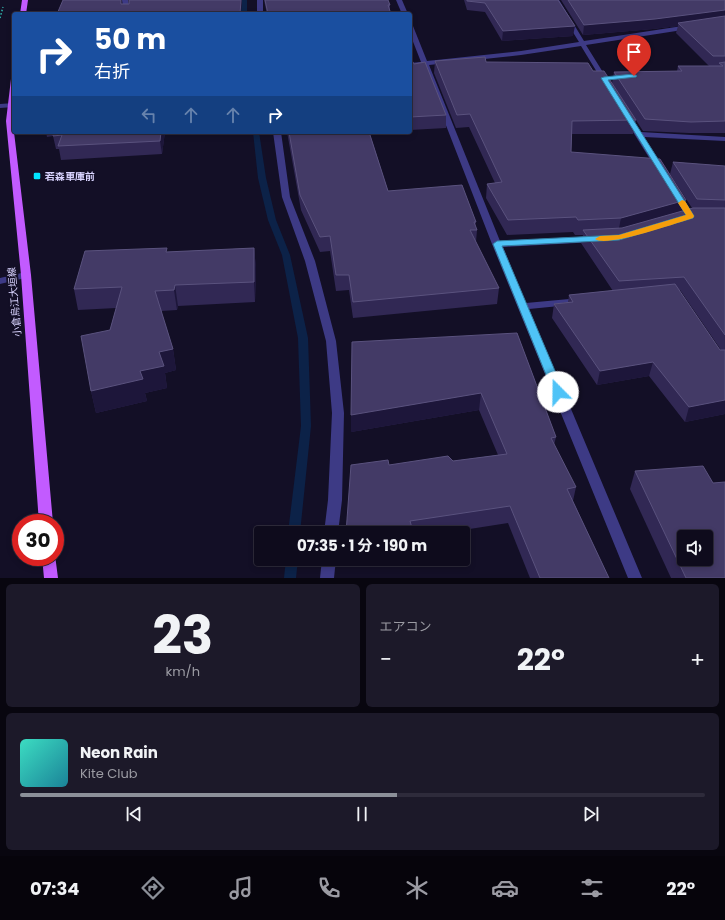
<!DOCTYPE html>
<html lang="ja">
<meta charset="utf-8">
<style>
:root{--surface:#0e0b1c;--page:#1c1929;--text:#f1f3f6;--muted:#9b9ba3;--line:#2e2b3b;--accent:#8c9099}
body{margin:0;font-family:Poppins,"Noto Sans JP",sans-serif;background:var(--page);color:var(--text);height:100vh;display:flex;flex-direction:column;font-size:15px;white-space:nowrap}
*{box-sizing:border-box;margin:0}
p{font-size:13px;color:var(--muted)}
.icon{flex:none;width:22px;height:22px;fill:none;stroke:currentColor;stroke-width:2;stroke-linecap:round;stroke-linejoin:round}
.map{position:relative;height:578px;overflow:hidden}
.side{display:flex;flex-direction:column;gap:6px;padding:6px;background:#08060f;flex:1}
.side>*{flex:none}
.top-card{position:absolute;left:12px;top:12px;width:400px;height:122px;border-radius:4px;box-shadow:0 2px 6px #0003,0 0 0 1px var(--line);background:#1a4fa0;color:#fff;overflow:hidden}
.tools{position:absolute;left:677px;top:530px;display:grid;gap:8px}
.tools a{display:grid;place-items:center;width:36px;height:36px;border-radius:4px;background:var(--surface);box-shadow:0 2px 6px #0003,0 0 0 1px var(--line);font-size:20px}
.speed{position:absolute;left:12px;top:514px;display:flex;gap:8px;font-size:20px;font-weight:700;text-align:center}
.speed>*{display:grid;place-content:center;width:52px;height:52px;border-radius:50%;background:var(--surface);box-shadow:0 2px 6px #0003,0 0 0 1px var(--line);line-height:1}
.speed .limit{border:6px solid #d22;background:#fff;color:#111}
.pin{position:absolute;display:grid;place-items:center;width:34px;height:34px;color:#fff;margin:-41px -17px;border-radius:50% 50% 50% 0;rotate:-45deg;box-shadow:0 0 4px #0007}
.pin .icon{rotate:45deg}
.me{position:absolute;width:44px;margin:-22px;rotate:338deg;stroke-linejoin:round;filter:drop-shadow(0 0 3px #0008)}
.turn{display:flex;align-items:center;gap:14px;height:84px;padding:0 16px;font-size:18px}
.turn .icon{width:52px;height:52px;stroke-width:2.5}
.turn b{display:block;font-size:28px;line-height:34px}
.lanes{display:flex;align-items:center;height:38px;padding:0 16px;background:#0003;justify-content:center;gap:20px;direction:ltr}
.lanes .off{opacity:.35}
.big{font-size:30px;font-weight:700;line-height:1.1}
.side .card{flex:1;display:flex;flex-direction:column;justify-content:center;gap:6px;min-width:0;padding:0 14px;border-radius:6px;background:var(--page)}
.side .dial{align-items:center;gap:0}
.dial b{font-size:52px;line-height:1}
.song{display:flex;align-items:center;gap:12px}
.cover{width:48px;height:48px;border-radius:6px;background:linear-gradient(135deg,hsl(170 70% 55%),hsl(190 70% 35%))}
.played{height:4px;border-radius:2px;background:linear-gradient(90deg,var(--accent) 55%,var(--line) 55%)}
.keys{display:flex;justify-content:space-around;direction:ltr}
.heat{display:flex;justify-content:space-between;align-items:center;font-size:22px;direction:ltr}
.side .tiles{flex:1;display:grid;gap:6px;grid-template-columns:1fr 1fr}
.card:last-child{grid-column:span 2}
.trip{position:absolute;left:254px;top:526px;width:216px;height:40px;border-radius:4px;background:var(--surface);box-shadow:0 2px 6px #0003,0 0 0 1px var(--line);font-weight:700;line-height:40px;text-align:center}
.dock{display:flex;height:64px;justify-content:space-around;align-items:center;background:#06040b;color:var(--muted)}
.dock .icon{width:28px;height:28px}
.dock .current{color:var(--accent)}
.dock b{font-size:18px;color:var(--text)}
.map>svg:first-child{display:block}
</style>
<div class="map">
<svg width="725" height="578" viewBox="0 0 725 578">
<rect width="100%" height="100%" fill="#130f26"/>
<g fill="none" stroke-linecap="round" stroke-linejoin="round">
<g fill="#0c2248" fill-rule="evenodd">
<rect x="241" y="0" width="6" height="14"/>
<path d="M253 132H259L266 178 276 220 290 255 308 338 311 426 300 533H288L301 426 298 338 282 255 268 220 258 178Z"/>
<path d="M286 559H298L296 578H284Z"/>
</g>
<path stroke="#2fb8b0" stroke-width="1.5" stroke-dasharray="1.5 2" stroke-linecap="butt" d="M0 18 3 7"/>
<g fill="#3d3a85" fill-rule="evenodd">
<path d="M122 0H128L130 14H124Z"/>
<rect x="257" y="0" width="6" height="14"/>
<path d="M396 0H402L408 14H402Z"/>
<path d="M553 0H559L584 41 689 25 692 27 689 29 586 45 609 82 606 84 603 82 581 46 521 55 429 65 500 241 595 236 600 239 595 242 503 247 526 303 580 298 585 301 580 304 529 309 642 578H628L492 244 423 66 410 67V63L421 62 410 34V24L413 26 427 61 521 51 579 42Z"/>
<path d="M14 103V107L0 108V104Z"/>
<path d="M624 114H630L641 132 725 137V141L644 137 665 170 661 172H658L623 116Z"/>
<path d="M273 132H281L290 197 315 261 336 341 344 413 342 500 338 533H324L328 500 332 413 326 341 305 261 282 197Z"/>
<path d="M26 272 29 273 31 275 29 277 0 284V278Z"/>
<path d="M322 559H336L334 578H320Z"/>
</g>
<g fill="#c25bff" fill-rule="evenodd">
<path d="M22 0H28L26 14H20Z"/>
<path d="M14 77V132L31 275 53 523H39L21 275 6 121 11 79Z"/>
<path d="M55 555 58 578H44L42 557H55Z"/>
</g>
</g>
<g fill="#312854" fill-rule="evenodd">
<path d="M264 0H388L390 5V11L391 14H267Z"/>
<path d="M464 0H558L573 36 502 41 485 12 467 10Z"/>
<path d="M561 0H725V133H689L643 131 612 83 614 72 677 71 678 66H709L676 33 678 26 653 29 583 35Z"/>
<path d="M410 57 446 115V128L410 130Z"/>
<path d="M435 61 486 62 593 71 636 120 633 134H572L571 152 686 200 684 211 692 208 670 174 673 162 725 166V414L685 422 649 376 597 385 552 318 554 304 568 302 569 295 613 291 581 243 583 235H575L573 232 507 235 486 198 487 184 495 183 469 127 456 128 434 73ZM679 290H680L721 350H720Z"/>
<path d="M46 132H165L162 154 61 160 59 149H56L53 136 47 137Z"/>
<path d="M287 132H375H374V134H370L388 191 476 222 475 226 477 230 476 242 499 288 497 304 353 318 349 290 336 291 330 251 320 252 301 210Z"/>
<path d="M254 248 256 268 255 302 178 306 177 310 161 311 173 349 176 370 165 373 167 388 145 393 147 401 96 413 91 391 110 330 116 308 78 310 74 289 167 252Z"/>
<path d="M517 333 556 437 554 445 576 487 573 501 609 578H530L508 523 444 533H346L389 465 453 461 498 455 479 410 351 432Z"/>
<path d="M635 471 713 483 725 578H671L630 489Z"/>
</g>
<g fill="#1d163a">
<path d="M241 0H242V3L241 14H240Z"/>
<path d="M725 10V19L678 23V26L653 29 583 35 584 25Z"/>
<path d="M575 26 573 36 502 41 503 31Z"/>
<path d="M161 132H165L162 154 160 141Z"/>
<path d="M686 200 683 214 618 233 621 218Z"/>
<path d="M254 248 256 268 255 302 254 282Z"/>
<path d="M175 285 178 306 177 310 174 290Z"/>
<path d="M173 349 176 370 165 373 167 388 145 393 147 401 96 413 91 391 140 371 159 352Z"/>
<path d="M653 362 649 376 597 385 600 371Z"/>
<path d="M481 393 479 410 351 432V415Z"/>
<path d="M725 400V414L685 422 689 407Z"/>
</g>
<g fill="#433a66" stroke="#5a527e" fill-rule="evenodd">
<path d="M63 0H121V4H129V0H241L240 14H57Z"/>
<path d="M265 0H388L390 5H388L391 14H268Z"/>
<path d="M467 0H558L575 26 503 31 485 3 467 1Z"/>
<path d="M568 0H725V10L655 19 584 25Z"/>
<path d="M725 16V56H713L678 23Z"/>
<path d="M410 57 414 64 425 62 446 115 410 117Z"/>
<path d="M485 57 486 62 588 63 593 71H604L636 120 572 121 571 152 660 159 686 200 621 218 578 220 576 217 508 220 487 184 502 182 470 114 457 115 435 61Z"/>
<path d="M725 62V121L691 122 645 119 614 72 682 71 678 66H723L719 63Z"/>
<path d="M54 132H161L160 141 58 146 62 135 53 136Z"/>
<path d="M289 132H369L388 191 462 185 476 222H474L477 230H470L499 288 353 302 349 275H336L330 236 320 237 300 195Z"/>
<path d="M673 162 725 166V200L697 199Z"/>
<path d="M693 208H725V335L684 277 619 281 583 230 622 228Z"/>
<path d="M167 248 166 252 254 248V282L175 285 174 290 155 291 173 349 159 352 164 366 140 371 143 379 91 391 81 336 110 330 122 287 74 289 85 251Z"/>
<path d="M675 284 720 350H725V400L689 407 653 362 600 371 554 304 573 302 569 295Z"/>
<path d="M517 333 556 437 551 438 576 487 567 489 609 578H540L510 506 410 521 412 528 381 533H346L351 465 388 460 389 465 448 456 453 461 507 454 481 393 351 415 352 342Z"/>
<path d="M703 466 713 483 725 482V578H686L635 471ZM684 537H706V559H684Z"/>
</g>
<path fill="#4fc3f7" stroke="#337fa1" d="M634 74 637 76 636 77 608 80 694 216 693 218 619 240 502 246 564 392 562 394H555L553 392 493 244 497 241 619 235 686 215 601 78 604 77Z"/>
<path fill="#f59e0b" d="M682 200 685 201 694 216 693 218C677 223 606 248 595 239L600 236 619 235 686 215 678 203Z"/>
<rect fill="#00e5ff" stroke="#130f26" stroke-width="1.5" x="33" y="172" width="8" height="8" rx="2"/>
<g text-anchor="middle" stroke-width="4" stroke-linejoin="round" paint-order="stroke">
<g font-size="10" font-weight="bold" fill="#d9d4ff" stroke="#130f26" text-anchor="start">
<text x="45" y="180">若森車庫前</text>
</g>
<g font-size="10" fill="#d9d4ff" stroke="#130f26">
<text transform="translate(14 302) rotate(-95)" y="4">小倉烏江大垣線</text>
</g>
</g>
</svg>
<div class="tools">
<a><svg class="icon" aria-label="sound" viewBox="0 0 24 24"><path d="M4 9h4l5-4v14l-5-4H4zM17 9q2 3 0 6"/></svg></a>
</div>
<div class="speed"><div class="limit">30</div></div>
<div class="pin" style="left:634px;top:76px;background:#d93025"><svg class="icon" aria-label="arrive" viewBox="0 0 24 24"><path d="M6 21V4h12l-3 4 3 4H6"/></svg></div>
<svg class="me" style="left:558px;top:392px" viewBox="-20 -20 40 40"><circle r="19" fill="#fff"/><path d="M0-13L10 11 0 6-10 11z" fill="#4fc3f7"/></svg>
<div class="trip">07:35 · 1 分 · 190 m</div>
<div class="top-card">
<div class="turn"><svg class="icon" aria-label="right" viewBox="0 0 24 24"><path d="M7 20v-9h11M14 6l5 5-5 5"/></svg><div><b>50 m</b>右折</div></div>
<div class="lanes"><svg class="icon off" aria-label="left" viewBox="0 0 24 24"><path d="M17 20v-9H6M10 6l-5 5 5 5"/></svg><svg class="icon off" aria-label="ahead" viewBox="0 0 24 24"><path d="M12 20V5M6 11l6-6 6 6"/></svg><svg class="icon off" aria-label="ahead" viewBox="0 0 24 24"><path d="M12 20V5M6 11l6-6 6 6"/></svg><svg class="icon" aria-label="right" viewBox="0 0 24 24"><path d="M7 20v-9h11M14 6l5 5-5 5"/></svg></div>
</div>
</div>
<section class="side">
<div class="tiles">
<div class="card dial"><b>23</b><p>km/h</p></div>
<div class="card"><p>エアコン</p>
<div class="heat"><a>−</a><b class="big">22°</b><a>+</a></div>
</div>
<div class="card">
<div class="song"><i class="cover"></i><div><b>Neon Rain</b><p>Kite Club</p></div></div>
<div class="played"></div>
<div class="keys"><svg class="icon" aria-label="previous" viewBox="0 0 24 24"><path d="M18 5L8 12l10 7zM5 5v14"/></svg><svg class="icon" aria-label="pause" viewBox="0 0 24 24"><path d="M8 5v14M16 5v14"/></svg><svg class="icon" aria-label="next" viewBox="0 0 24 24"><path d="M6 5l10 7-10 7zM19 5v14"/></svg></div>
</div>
</div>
</section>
<nav class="dock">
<b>07:34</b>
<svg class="icon current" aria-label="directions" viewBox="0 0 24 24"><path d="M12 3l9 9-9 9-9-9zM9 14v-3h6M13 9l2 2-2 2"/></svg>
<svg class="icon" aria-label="music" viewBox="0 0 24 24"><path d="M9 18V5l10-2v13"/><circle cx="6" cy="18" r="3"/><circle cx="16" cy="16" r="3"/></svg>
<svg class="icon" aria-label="phone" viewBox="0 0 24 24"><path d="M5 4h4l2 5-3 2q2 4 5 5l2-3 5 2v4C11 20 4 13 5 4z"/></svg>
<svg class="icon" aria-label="climate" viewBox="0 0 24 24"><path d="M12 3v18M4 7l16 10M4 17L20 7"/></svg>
<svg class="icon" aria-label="car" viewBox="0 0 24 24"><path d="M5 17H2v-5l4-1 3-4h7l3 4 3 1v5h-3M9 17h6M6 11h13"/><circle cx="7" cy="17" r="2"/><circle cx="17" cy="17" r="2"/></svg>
<svg class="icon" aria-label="filters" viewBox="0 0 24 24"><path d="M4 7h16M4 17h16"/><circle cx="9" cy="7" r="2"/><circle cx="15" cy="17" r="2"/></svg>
<b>22°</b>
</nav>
